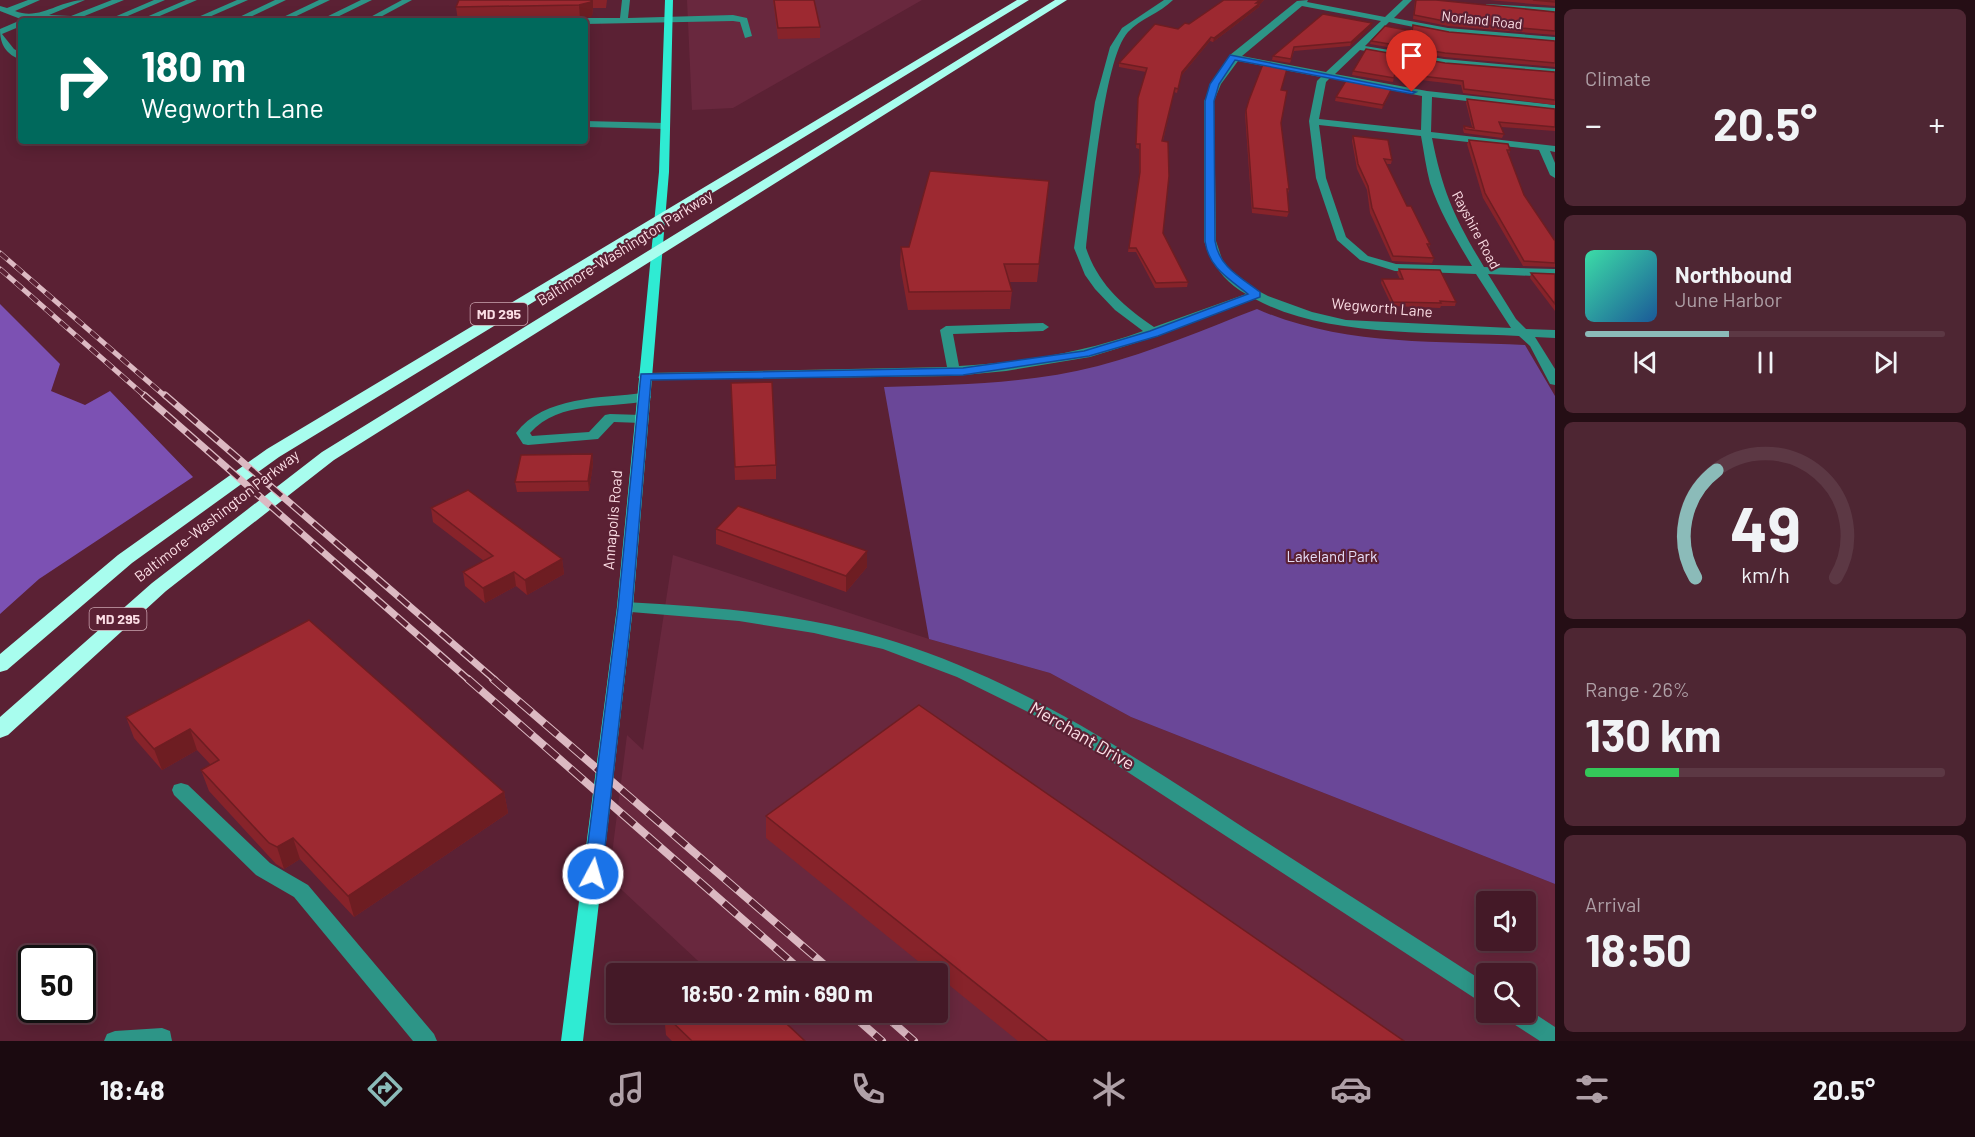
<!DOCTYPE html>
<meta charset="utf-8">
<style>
:root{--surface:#441927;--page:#4e2633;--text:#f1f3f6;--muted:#afa0a7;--line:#5c3844;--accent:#8bbbb9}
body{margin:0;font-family:Barlow,sans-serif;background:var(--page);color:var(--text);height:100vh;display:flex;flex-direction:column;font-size:22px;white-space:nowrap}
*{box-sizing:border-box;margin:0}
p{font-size:20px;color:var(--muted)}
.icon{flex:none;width:33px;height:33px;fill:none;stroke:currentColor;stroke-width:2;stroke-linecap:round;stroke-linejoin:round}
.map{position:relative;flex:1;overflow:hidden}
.sheet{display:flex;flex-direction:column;gap:9px;padding:9px;background:#250e15;width:420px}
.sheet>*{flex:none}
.hud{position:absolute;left:18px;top:18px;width:570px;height:126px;border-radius:6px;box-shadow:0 3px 15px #0003,0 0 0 2px var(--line);background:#00695c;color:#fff;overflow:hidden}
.buttons{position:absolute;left:1476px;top:891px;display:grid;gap:12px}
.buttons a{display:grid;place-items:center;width:60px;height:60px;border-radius:6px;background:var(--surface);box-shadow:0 3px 15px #0003,0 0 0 2px var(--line);font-size:30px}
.speed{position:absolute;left:18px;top:945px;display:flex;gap:12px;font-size:30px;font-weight:700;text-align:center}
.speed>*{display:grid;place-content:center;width:78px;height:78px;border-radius:50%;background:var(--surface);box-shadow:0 3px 15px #0003,0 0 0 2px var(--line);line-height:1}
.speed .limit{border:3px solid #111;border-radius:9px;background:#fff;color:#111}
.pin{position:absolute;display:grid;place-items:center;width:51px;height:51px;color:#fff;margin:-62px -26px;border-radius:50% 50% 50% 0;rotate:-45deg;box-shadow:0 0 6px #0007}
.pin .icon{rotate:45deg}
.me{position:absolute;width:66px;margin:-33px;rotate:6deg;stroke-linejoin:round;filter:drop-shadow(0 0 4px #0008)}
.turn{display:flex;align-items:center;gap:21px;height:126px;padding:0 24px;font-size:27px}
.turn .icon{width:78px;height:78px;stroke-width:2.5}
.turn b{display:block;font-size:42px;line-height:51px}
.big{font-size:45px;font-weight:700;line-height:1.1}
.sheet .widget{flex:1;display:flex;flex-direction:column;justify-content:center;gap:9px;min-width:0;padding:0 21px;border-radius:9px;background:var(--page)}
.sheet .dial{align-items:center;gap:0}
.dial svg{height:156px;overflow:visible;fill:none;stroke:var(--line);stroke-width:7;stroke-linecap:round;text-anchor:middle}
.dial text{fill:var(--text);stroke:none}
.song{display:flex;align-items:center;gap:18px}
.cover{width:72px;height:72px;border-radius:9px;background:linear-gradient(135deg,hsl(160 70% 55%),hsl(210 70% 35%))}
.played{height:6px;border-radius:3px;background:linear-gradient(90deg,var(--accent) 40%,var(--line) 40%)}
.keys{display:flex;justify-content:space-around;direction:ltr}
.heat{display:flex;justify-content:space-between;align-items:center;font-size:33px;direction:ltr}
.charge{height:9px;border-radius:4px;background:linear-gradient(90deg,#34c759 26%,var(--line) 0)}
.trip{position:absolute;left:606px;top:963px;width:342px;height:60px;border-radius:6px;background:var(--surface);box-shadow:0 3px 15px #0003,0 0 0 2px var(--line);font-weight:700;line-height:60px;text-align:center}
.tab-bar{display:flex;height:96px;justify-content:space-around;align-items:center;background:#1b0a10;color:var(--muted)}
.tab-bar .icon{width:42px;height:42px}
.tab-bar .active{color:var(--accent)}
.tab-bar b{font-size:27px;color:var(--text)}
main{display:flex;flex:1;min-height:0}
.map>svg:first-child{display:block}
</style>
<main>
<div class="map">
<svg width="1555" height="1041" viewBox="0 0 1555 1041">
<rect width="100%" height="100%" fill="#5b2134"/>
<g fill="#69283e" fill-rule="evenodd">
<path d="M687 0H922L733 108 692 110Z"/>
<path d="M673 555 929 639 1050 673 1131 717 1555 884V1041H784L753 1013 938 1012V974L711 973 609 878 627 735 643 750ZM1486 902H1526V940H1486ZM1486 974H1526V1012H1486Z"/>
</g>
<path fill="#6a4798" d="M1257 309C1341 346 1435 341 1525 345L1555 396V884L1131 717 1050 673 929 639 884 387C955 385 1028 384 1098 366 1152 352 1205 329 1257 309Z"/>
<path fill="#7c51b3" d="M0 304 60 364 51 391 85 405 110 391 193 477 39 579 0 614Z"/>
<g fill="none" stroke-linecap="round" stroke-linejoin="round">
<g fill="#2d9587" fill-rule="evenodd">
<path d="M28 0H40L15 11C40 21 59 0 85 0L49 15 71 16 112 0H124L82 17 101 21 18 18 0 11V6L7 8Z"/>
<path d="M154 0H165L116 21H105Z"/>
<path d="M186 0H197L148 21H137Z"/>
<path d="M237 0H248L200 21H189Z"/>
<path d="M275 0H286L242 21H231Z"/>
<path d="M319 0H330L286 21H275Z"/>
<path d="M361 0H372L329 21H318Z"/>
<path d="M402 0H412L373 21H363Z"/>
<path d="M622 0H630L628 18 733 15 747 18 752 36 745 38 740 22 733 21 585 24V21H581L585 18H620Z"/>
<path d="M1164 0H1173C1160 13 1140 19 1128 32 1103 59 1091 206 1086 248 1098 284 1123 306 1154 327L1246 294C1224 282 1212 264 1204 241V101L1230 55 1297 1 1308 0 1307 2 1385 17 1403 0H1412L1394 18 1448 28 1555 37V43L1448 34 1389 22 1365 46 1444 59 1555 69V75L1444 65 1360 50 1335 74 1427 91 1555 105V111L1432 97 1431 132 1555 146V152L1550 151 1555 163V178L1550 175 1539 150 1432 138C1443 193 1455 219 1484 267L1555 269V277L1488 274 1516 319 1526 329 1555 330V338L1535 337 1555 369V385L1550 384 1530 346 1519 336C1438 332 1326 338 1255 299L1158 336 1090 357 1006 371 954 376 640 380 638 377 645 373 947 367 940 330 946 326 1043 323 1049 327 1043 331 953 334 959 366C1023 362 1083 353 1143 331L1115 310 1095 289 1085 275 1074 248 1095 102 1110 47 1122 28ZM1302 6 1381 21 1326 72 1242 56ZM1238 61 1321 77 1317 81 1309 121 1316 178 1337 240 1360 260 1395 271 1476 274 1511 328 1346 320 1312 312 1268 296 1249 286 1232 273 1222 259 1216 241 1214 101 1221 84ZM1330 78 1422 96 1421 130 1319 119 1326 82ZM1319 125 1421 136C1424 152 1426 168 1430 183 1440 213 1456 239 1472 266L1396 264 1368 256 1346 237 1326 178Z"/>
<path d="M1486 4 1555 8V14L1489 8H1486Z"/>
<path d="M21 20 23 21H21V26L2 34 14 49 21 53V60C6 54 0 45 0 29Z"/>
<path d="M585 121 665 123 670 126 665 129 585 127Z"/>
<path d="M644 393 649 394 651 397 649 400C610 410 560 399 530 433L532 436 589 432 605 415 610 414 642 415 649 419 642 423 614 422 598 439 528 445 523 444 516 433C544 396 602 398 644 393Z"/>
<path d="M625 602C716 607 809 614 896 642 1019 681 1128 752 1235 822 1319 876 1403 929 1486 983V1003L1479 1001 1103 756 1032 714 957 677 883 649 814 633 739 621 619 611 617 607 619 603Z"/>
<path d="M181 783 188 785 270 863 308 885 434 1034 437 1041H413L294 897 256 875 174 795 172 790 174 785Z"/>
<path d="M1526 1008 1555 1027V1041H1540L1506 1019 1504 1012H1526Z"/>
<path d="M162 1028 170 1031 172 1041H104L107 1034 115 1031Z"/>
</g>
<path fill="#2febd3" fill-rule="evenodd" d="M665 0H673L669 172 633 607 583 1041H561L617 607 659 172Z"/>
<g fill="#a8fdee" fill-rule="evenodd">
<path d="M1017 0H1029L279 457 132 563 7 670 0 672V654L118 555 267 449Z"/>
<path d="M1055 0H1067L334 460 166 591 8 735 0 738V717L152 583 322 452Z"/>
</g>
<g stroke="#dcb9c2" stroke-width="5">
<g id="rail-far2">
<path d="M0 253 166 397"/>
<path d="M0 269 146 397"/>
</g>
</g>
<g stroke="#dcb9c2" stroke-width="7">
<g id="rail-far1">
<path d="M144 395 469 680"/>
<path d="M165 395 495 680"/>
</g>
</g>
<g stroke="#dcb9c2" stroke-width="8">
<g id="rail">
<path d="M468 679 805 974"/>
<path d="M493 679 835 974"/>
<path d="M849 1012 882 1041"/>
<path d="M881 1012 914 1041"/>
</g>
</g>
<use href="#rail-far2" stroke="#5b2134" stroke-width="4" stroke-dasharray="10" stroke-linecap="butt"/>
<use href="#rail-far1" stroke="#5b2134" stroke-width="4.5" stroke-dasharray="14" stroke-linecap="butt"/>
<use href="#rail" stroke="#5b2134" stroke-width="6" stroke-dasharray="17" stroke-linecap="butt"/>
</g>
<g fill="#87232a">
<path d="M459 0H607L606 8H593L592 16 580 19 458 21 456 7Z"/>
<path d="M773 0H814L820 27V38L778 39Z"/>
<path d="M1224 0H1264L1260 4 1259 7 1213 42 1210 41 1181 76 1177 93 1174 92 1163 141V233L1188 282 1187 287 1155 288 1136 252H1128L1139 176V149L1136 148 1138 102 1146 72 1119 67V63L1178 29 1189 24Z"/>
<path d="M1415 0H1436L1555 12V35L1448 26 1413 19Z"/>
<path d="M1489 0H1555V6Z"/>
<path d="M1323 14 1371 27 1350 46 1294 51 1290 63 1272 60 1273 56Z"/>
<path d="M1413 25 1449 32 1555 41V67L1444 57 1370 44 1371 41 1411 31Z"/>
<path d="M1445 63 1555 72V105L1463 93 1461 85 1446 83 1394 77 1393 82 1352 75 1353 71Z"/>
<path d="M1392 88 1391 92 1382 109 1335 101 1336 97Z"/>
<path d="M1281 90V123L1289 189 1288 194H1287L1289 212 1287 217 1252 213 1245 114 1249 100Z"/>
<path d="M1467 99 1555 109V131L1501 127 1504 134 1502 138 1464 133 1463 130 1464 126 1472 127 1466 103Z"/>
<path d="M1353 136 1392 160 1391 164H1386L1407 206 1430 244 1429 248 1434 258 1432 263 1392 261 1370 213 1367 190 1357 169 1352 141Z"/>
<path d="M1469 140 1510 150 1509 155 1524 195 1555 241V267L1523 266 1483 198 1467 144Z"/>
<path d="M1049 181 1037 282H1009L1012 291 1010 309 908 310 900 265 901 247H909Z"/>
<path d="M1399 269 1456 302 1455 306H1441L1440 308 1392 306 1381 283 1382 279H1400L1397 273Z"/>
<path d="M1531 273 1555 274V311L1530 278Z"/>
<path d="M731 383 776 465V479L735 480Z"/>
<path d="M592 454 593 464 589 491 517 492 515 482Z"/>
<path d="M431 508 562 559 564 574 527 595 516 586 485 603 465 586 463 572 484 561 433 522Z"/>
<path d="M716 529 867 567 846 592 716 544Z"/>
<path d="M126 717 504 792 508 813 354 917 300 859 284 869 276 864 209 791 201 770 211 765 197 750 162 770 134 738Z"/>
<path d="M766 816 1404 1041H1018L938 976V974H934L766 838Z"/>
<path d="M664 1014 805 1041H672L666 1035Z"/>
</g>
<g fill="#6e1d22">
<path d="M591 0H593V8L592 16 580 19 579 5Z"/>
<path d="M1260 0H1264L1260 4 1259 7 1213 42 1214 38Z"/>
<path d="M1372 23 1371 27 1350 46 1351 42Z"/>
<path d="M1211 37 1210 41 1181 76 1177 93 1182 72Z"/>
<path d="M1392 88 1391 92 1382 109 1383 105Z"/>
<path d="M592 454 593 464 589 491 588 481Z"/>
<path d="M867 551V567L846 592V576Z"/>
<path d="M562 559 564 574 527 595 525 580Z"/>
<path d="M514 572 516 586 485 603 483 588Z"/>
<path d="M190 729 197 750 162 770 154 749Z"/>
<path d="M504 792 508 813 354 917 348 896Z"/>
<path d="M293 838 300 859 284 869 277 847Z"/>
</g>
<g fill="#9d2931" stroke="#6e1d22" stroke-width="1.5">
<path d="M459 0H591V2L579 5 456 7Z"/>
<path d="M774 0H814L820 27 778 28Z"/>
<path d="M1224 0H1260L1256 3H1260L1214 38 1211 37 1182 72 1178 89 1175 88 1162 141 1168 142 1169 176 1163 233 1188 282 1156 283 1136 248H1129L1140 172V144H1136L1138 98 1147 68 1119 63 1155 24 1178 29 1185 23 1189 24Z"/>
<path d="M1416 0H1436L1555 12V31L1449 22 1414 15Z"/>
<path d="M1533 0H1555V2Z"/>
<path d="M1323 14 1372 23 1351 42 1294 47 1291 59 1273 56Z"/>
<path d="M1413 25 1449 32 1555 41V63L1445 53 1371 41 1385 26 1412 31Z"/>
<path d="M1366 49 1445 63 1555 72V100L1464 89 1463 81 1447 79 1395 73 1394 78 1353 71Z"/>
<path d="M1263 64 1287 69 1281 90 1287 91 1281 123 1289 189H1287L1289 212 1253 208 1246 110 1249 100Z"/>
<path d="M1347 79 1392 88 1383 105 1336 97Z"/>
<path d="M1467 99 1555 109V127L1499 122 1504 134 1465 129 1464 126 1474 128Z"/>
<path d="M1353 136 1388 140 1392 160 1384 159 1407 206H1411L1430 244H1427L1434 258 1393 256 1372 208 1368 186 1358 164Z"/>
<path d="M1469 140 1508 144 1510 150H1507L1524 195 1555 241V263L1524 261 1485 193Z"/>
<path d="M930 171 1049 181 1039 264H1004L1012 291 909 292 901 247H909Z"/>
<path d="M1399 269 1440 270 1456 302 1440 301 1441 303 1393 302 1382 279H1403Z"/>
<path d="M1531 273 1555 274V304Z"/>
<path d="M772 382 776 465 735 467 731 383Z"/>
<path d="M592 454 588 481 515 482 521 455Z"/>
<path d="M468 490 562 559 525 580 514 572 483 588 463 572 493 556 431 508Z"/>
<path d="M738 506 867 551 846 576 716 529Z"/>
<path d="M309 620 504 792 348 896 293 838 277 847 269 843 201 770 219 760 190 729 154 749 126 717Z"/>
<path d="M919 705 1404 1041H1048L766 816Z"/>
<path d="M723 967 731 974H715Z"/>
<path d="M666 1012H774L805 1041H692L664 1014Z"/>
</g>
<path fill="#1a73e8" stroke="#114b97" stroke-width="1.5" d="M1230 55 1416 92 1412 94 1235 60 1219 84 1214 101 1215 241C1219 267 1240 277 1260 292V297L1158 336 1089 356 963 375 651 380 632 608 602 874 599 879 593 881 587 879 584 874 618 608 641 374 963 368 1084 351 1150 331 1248 294C1228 278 1209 268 1205 241V101L1210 84Z"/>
<g text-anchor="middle" stroke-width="4.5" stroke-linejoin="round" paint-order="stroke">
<g font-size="14" fill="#fcdee5" stroke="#5b2134">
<text transform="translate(1482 20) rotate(6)" y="5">Norland Road</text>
<text transform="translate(1476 230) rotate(62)" y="5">Rayshire Road</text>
</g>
<g fill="#5b2134" stroke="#cca5b0" stroke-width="1.5">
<rect x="470.5" y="303" width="57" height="22" rx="4.5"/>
<rect x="89.5" y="608" width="57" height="22" rx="4.5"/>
</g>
<g font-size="14" font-weight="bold" fill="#fcdee5">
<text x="499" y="319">MD 295</text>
<text x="118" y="624">MD 295</text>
</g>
<g font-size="15" fill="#fcdee5" stroke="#5b2134">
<text transform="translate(625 248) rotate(-32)" y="5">Baltimore-Washington Parkway</text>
<text transform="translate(1382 308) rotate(5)" y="5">Wegworth Lane</text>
<text transform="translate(217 516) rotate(-38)" y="5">Baltimore-Washington Parkway</text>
<text transform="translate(613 520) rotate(-85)" y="5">Annapolis Road</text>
</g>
<g font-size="15" fill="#e6ddf7" stroke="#5b2134">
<text x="1332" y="562">Lakeland Park</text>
</g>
<g font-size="18" fill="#fcdee5" stroke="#5b2134">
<text transform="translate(1082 736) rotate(30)" y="6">Merchant Drive</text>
</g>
</g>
</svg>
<div class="buttons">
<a><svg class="icon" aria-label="sound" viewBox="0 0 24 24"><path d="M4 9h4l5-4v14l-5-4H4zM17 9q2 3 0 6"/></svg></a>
<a><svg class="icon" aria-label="search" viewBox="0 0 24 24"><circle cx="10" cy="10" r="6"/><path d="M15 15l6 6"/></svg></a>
</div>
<div class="speed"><div class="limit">50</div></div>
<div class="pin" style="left:1412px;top:92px;background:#d93025"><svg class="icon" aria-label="arrive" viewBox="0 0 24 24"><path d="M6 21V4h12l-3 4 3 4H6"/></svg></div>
<svg class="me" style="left:593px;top:874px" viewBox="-20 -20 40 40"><circle r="17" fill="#1a73e8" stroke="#fff" stroke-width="3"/><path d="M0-11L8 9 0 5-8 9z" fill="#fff"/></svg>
<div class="trip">18:50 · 2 min · 690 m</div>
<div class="hud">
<div class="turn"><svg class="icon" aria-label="right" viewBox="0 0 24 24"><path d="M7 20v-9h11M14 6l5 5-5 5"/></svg><div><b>180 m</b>Wegworth Lane</div></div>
</div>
</div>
<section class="sheet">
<div class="widget"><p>Climate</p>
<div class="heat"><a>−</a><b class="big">20.5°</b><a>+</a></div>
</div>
<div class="widget">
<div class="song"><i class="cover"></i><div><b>Northbound</b><p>June Harbor</p></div></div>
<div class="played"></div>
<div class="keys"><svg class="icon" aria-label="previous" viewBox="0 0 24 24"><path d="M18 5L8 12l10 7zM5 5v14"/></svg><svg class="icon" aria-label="pause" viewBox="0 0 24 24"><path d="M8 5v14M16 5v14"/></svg><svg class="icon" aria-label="next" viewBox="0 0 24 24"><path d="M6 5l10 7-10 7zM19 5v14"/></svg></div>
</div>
<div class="widget dial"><svg viewBox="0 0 100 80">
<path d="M14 69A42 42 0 1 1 86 69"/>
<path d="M14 69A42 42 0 0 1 25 14" stroke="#8bbbb9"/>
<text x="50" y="56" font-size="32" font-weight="700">49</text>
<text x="50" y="72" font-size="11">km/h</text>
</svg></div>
<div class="widget"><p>Range · 26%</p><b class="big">130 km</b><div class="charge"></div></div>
<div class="widget"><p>Arrival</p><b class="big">18:50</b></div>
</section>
</main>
<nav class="tab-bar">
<b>18:48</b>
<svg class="icon active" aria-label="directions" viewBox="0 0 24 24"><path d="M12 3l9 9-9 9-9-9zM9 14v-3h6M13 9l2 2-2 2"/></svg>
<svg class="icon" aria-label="music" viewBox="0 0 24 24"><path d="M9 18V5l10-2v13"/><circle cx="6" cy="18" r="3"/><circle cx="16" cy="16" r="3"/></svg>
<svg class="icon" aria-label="phone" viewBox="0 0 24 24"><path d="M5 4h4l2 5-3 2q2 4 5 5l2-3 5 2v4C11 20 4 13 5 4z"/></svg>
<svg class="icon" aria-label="climate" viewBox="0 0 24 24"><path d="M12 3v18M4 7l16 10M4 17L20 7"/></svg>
<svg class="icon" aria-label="car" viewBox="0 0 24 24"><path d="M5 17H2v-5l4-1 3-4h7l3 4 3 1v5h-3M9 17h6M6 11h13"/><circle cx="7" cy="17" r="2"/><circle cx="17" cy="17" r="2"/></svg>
<svg class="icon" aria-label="filters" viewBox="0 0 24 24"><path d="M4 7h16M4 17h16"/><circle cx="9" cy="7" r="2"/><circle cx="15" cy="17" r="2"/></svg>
<b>20.5°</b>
</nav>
